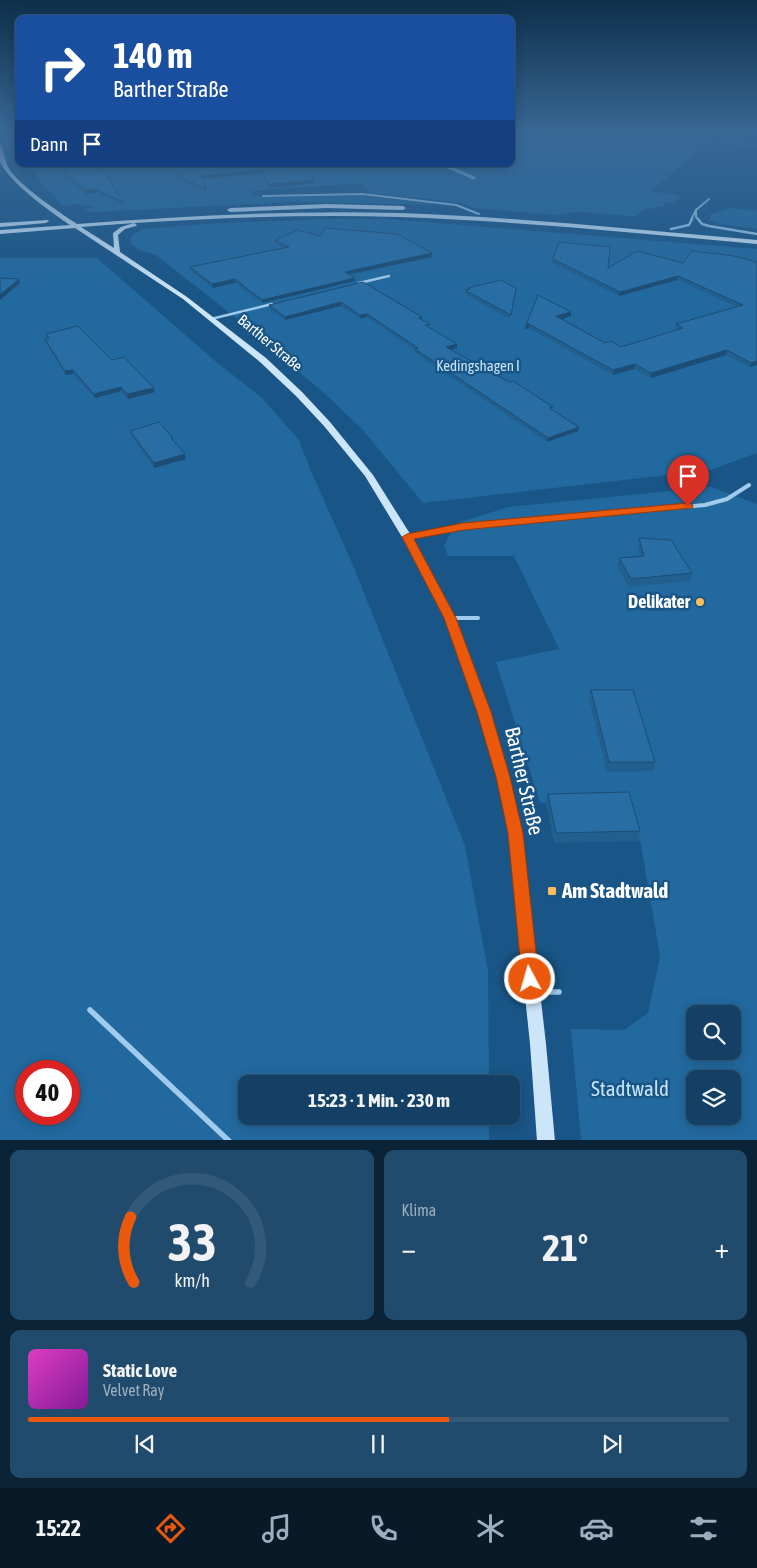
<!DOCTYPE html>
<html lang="de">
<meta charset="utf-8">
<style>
:root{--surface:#134064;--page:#204b6d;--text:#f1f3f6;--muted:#9dafbf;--line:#325978;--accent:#ea580c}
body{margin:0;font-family:"Asap Condensed",sans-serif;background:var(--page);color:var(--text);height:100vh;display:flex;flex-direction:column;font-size:19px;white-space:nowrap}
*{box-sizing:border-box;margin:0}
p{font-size:16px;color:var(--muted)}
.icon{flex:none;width:28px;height:28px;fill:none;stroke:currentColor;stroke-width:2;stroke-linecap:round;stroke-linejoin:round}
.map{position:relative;height:1140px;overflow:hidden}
.sheet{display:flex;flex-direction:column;gap:10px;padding:10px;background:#0a2337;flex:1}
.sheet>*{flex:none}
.guide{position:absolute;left:15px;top:15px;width:500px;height:152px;border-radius:10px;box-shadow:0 2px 12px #0003,0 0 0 1px var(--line);background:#1a4fa0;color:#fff;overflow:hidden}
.controls{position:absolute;left:686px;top:1005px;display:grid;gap:10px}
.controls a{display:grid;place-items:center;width:55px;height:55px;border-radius:10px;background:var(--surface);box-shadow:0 2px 12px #0003,0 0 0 1px var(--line);font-size:25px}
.speed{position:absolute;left:15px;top:1060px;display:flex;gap:10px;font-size:25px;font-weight:700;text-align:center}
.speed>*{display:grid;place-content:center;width:65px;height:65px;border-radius:50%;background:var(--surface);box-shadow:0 2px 12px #0003,0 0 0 1px var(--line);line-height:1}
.speed .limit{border:8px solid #d22;background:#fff;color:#111}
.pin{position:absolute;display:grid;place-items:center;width:42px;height:42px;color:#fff;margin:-51px -21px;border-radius:50% 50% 50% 0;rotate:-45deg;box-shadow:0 0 5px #0007}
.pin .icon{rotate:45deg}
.me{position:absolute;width:55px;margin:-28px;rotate:354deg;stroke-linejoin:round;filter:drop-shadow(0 0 4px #0008)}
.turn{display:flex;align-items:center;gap:18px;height:105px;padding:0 15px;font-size:22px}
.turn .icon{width:65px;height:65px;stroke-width:2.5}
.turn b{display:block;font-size:35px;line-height:42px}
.then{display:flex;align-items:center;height:48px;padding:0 15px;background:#0003;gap:10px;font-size:19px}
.big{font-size:38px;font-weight:700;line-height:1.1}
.sheet .card{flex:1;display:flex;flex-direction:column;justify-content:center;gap:8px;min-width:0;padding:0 18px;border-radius:10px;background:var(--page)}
.sheet .dial{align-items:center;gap:0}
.dial svg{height:130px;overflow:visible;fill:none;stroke:var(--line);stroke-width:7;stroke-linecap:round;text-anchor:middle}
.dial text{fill:var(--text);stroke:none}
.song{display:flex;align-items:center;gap:15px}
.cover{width:60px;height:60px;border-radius:8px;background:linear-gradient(135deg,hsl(310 70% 55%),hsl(290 70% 35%))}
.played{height:5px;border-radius:2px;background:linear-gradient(90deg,var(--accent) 60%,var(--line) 60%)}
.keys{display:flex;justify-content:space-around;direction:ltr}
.heat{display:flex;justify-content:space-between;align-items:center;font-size:28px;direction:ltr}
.sheet .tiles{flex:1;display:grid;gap:10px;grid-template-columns:1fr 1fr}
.card:last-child{grid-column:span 2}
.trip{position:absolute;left:238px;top:1075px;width:282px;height:50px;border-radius:10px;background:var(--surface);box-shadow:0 2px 12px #0003,0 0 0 1px var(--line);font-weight:700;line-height:50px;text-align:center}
.tab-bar{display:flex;height:80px;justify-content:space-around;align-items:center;background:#081a28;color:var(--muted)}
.tab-bar .icon{width:35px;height:35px}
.tab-bar .current{color:var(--accent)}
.tab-bar b{font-size:22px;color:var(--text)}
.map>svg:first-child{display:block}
</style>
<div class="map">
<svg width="757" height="1141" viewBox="0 0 757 1141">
<rect width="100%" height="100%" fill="#195586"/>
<g fill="#22699f" fill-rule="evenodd">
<path d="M511 133H726L725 138 757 144V150L713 140 650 191 681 196 675 202 664 203V206L644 210 636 216C615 216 576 208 558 215L474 208 463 203 371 193 361 183 252 191 254 195 267 197 352 195 443 205 292 202 95 212 82 210 94 207 92 206 75 204 63 206 43 185 29 164H511Z"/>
<path d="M731 208 757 211V229L720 224 709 220 711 214Z"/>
<path d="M324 219H386L757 249V453L711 470 423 503 362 429 324 393 231 314 156 255 140 250 132 245 130 239 134 234 143 229 204 224Z"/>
<path d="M0 258H97L214 360 262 398 299 440 310 469 352 563 465 846 488 971 489 1084H246V1116H489V1140H0ZM26 1071H69V1114H26Z"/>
<path d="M711 487 757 504V1140H581L571 1029 624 1030 648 1013 660 956 641 845 627 800 540 803 496 662 559 649 514 556H448L444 546 455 524 508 507ZM695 1014H732V1051H695ZM695 1079H732V1116H695Z"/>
</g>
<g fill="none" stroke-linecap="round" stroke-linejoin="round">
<path stroke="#93c8ef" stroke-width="3" d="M450 164 448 167 474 178"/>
<g stroke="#a0cbec" stroke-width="2">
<path d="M263 196 362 194 456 205 479 214"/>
<path d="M696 210V217L699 220"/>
<path d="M691 220 696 210 709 199"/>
</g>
<g stroke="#a0cbec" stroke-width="2.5">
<path d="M698 219 702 224 709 226 757 234"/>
<path d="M671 229 689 225 692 219"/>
<path d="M359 283 389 276"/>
<path d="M211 319 272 304"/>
</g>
<g stroke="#a0cbec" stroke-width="4">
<path d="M407 537 463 526 705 505 727 499 749 485"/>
<path d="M450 618H478"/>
</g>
<g stroke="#a0cbec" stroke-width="5.5">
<path d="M536 992H559"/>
<path d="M90 1010 229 1141"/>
</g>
<g fill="#cde5f9" fill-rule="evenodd">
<path d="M0 145 2 146C4 154 5 161 9 169 20 186 59 212 77 224 184 216 291 210 398 213 518 217 638 230 757 240V244C638 233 518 221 399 217 310 214 222 218 134 223L137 225 136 226 125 229 118 235 120 252 187 297 266 358 302 392 330 422 373 475 412 537 455 618 490 711 509 777 522 833 546 1044 555 1141H537L530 1044 508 833 497 777 478 711 445 618 402 537 365 476 324 426 296 396 260 362 183 299 75 228 0 234V230L70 225C52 213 7 181 0 161 0 156 0 150 0 145ZM134 223 121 227 113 233 114 248 81 227Z"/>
<path d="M327 204 403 206 406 208 403 210 327 208 230 212 227 210 230 208Z"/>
<path d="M48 220 49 221 46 223 0 227V223Z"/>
</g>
</g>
<g fill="#225f8e">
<path d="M62 164H91L95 170 123 202 124 205 96 192 86 194 69 180Z"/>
<path d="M167 164H298L315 183 270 188 267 187 262 173 202 179 206 189V192L179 179Z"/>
<path d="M320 236 432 253V257L350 275 355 278V281L262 303 235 283 213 288 191 271 190 267 284 248 275 243V240Z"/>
<path d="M734 256 757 365 750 367 726 355 651 378 634 369 613 375 529 328 525 329 526 325 571 312V316L561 319 605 343 621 347 677 330 675 329 676 324 737 307 677 280 619 296 552 263 553 259 608 268 683 263Z"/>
<path d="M363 282 422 317V319L429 327 457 348 451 350 579 427 578 431 547 442 415 353V350L367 317 360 319 341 306 285 320 269 308V305Z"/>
<path d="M468 288 515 291 510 319 465 294V290H468Z"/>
<path d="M46 334 112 360 155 392 128 399 121 391 95 398 73 374 66 375 46 343 45 339 47 338Z"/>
<path d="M130 431 186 459 154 468 131 435Z"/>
<path d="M639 538 692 573 690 581 629 587 617 566 619 558 640 556 638 547Z"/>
<path d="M591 690 655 762 653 771 607 772 589 700Z"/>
<path d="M548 794 640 831 638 841 554 843 546 803Z"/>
</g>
<g fill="#1c4d74">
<path d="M262 170V173L201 179V176Z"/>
<path d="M315 180V183L270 188V184Z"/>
<path d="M95 189 96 192 86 194V190Z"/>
<path d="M432 253V257L345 275V272Z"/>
<path d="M678 276 677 280 619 296 620 292Z"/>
<path d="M355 278V281L262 303V300Z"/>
<path d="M19 279 20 283 0 300V295Z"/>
<path d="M235 279V283L213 288 212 284Z"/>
<path d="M341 302V306L285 320V317Z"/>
<path d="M571 312V316L556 321V316Z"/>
<path d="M367 314V317L360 319V315Z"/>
<path d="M529 324V328L525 329 526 325Z"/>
<path d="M457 344V348L446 351V347Z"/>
<path d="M727 350 726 355 651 378V373Z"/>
<path d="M757 361V365L750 367 751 363Z"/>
<path d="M635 364 634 369 613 375V370Z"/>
<path d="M73 370V374L66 375 65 371Z"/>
<path d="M121 387V391L95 398 94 394Z"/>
<path d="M154 388 155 392 128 399 127 394Z"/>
<path d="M579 427 578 431 547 442 548 438Z"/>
<path d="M185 454 186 459 154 468V463Z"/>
</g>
<g fill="#286ea5" stroke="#1c4d74">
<path d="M62 164H91L95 170H103L123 202 95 189 86 190 68 177Z"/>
<path d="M169 164H298L315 180 270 184 267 183 262 170 201 176 206 189 178 176Z"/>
<path d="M325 228 397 234 432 253 345 272 355 278 262 300 235 279 212 284 190 267 289 247 275 240 298 230 320 236Z"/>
<path d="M559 242 610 247 608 268 637 251 683 263 692 251 734 256 757 262V361L751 363 727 350 651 373 635 364 613 370 529 324 526 325 538 295 571 312 556 316 605 343 611 341 621 347 683 328 676 324 743 305 678 276 620 292 553 259Z"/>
<path d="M0 278 19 279 0 295Z"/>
<path d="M501 280 516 288 511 315 465 290 470 289 468 288Z"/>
<path d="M363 282 422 317 419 318 430 324 425 325 457 344 446 347 509 382 513 381 553 407 549 408 579 427 548 438 415 349 418 348 367 314 360 315 341 302 285 317 269 305Z"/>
<path d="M78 326 112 360 124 357 154 388 127 394 121 387 94 394 73 370 65 371 45 339 49 338 46 334Z"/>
<path d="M159 422 173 438H171L185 454 154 463 130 431Z"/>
<path d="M639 538 671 540 692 573 631 579 619 558 644 556Z"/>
<path d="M591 690H633L655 762H609Z"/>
<path d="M629 792 640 831 556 833 548 794Z"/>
</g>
<linearGradient id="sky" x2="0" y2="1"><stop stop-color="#0e2f4a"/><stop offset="0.45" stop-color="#386895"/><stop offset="1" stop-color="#386895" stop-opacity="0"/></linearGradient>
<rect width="757" height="293" fill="url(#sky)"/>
<path fill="#ea580c" stroke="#983908" d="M688 503 692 504 693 506 692 508 463 530 414 539 456 618 491 712 510 777 523 833 539 979 536 984 530 987 524 984 522 979 508 833 496 777 477 712 444 618 402 537 407 534 463 523Z"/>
<g fill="#ffbd5b" stroke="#195586" stroke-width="2">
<circle cx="700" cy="602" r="5"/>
<rect x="547" y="886" width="10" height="10" rx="2.5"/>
</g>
<g text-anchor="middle" stroke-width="5" stroke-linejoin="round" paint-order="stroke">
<g font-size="15" fill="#fff" stroke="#195586">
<text transform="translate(270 343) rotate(40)" y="5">Barther Straße</text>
</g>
<g font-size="15" fill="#c5e3f9" stroke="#195586">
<text x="478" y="371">Kedingshagen I</text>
</g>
<g font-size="18" font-weight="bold" fill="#fff" stroke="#195586" text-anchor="end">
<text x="690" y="608">Delikater</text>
</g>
<g font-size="21" fill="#fff" stroke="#195586">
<text transform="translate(524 781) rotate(77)" y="7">Barther Straße</text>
</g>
<g font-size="21" font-weight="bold" fill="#fff" stroke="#195586" text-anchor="start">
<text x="562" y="898">Am Stadtwald</text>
</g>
<g font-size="21" fill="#c5e3f9" stroke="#195586">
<text x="630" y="1096">Stadtwald</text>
</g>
</g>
</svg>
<div class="controls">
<a><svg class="icon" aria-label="search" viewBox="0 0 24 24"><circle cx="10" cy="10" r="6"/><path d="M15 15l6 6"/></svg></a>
<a><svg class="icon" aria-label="layers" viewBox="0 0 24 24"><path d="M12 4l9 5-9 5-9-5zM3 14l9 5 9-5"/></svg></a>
</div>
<div class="speed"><div class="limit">40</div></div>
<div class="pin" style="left:688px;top:506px;background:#d93025"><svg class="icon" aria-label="arrive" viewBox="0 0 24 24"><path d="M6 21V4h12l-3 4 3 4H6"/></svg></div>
<svg class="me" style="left:530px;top:979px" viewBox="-20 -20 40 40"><circle r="17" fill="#ea580c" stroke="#fff" stroke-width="3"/><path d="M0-11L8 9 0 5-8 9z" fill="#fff"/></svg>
<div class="trip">15:23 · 1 Min. · 230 m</div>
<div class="guide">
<div class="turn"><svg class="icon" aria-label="right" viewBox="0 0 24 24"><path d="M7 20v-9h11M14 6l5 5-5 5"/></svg><div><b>140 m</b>Barther Straße</div></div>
<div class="then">Dann<svg class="icon" aria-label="arrive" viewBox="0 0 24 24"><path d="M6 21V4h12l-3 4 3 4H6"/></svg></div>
</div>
</div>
<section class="sheet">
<div class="tiles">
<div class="card dial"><svg viewBox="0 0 100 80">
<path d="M14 69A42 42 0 1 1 86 69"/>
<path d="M14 69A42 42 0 0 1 12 29" stroke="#ea580c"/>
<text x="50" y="56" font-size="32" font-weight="700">33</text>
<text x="50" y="72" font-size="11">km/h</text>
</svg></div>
<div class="card"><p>Klima</p>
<div class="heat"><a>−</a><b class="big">21°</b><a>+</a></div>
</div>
<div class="card">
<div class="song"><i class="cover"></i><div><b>Static Love</b><p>Velvet Ray</p></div></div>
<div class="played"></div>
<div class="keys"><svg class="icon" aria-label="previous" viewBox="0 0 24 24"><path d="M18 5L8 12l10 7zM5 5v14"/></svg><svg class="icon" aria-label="pause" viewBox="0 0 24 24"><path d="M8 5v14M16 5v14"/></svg><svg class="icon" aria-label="next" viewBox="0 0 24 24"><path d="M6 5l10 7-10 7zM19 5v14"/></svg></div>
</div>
</div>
</section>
<nav class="tab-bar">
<b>15:22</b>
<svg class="icon current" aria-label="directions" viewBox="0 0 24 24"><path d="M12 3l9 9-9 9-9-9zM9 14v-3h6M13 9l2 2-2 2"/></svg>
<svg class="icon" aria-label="music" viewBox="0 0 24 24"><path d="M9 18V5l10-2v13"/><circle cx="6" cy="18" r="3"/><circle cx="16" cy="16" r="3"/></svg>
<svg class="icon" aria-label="phone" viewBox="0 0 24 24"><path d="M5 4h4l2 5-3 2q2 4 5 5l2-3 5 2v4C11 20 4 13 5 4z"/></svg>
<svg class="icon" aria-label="climate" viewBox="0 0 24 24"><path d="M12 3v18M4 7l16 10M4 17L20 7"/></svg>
<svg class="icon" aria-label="car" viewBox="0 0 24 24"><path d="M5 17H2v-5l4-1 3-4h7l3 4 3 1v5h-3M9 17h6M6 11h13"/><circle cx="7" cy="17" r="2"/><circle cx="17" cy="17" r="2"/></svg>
<svg class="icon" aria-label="filters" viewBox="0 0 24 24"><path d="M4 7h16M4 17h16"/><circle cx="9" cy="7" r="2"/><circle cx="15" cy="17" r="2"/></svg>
</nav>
